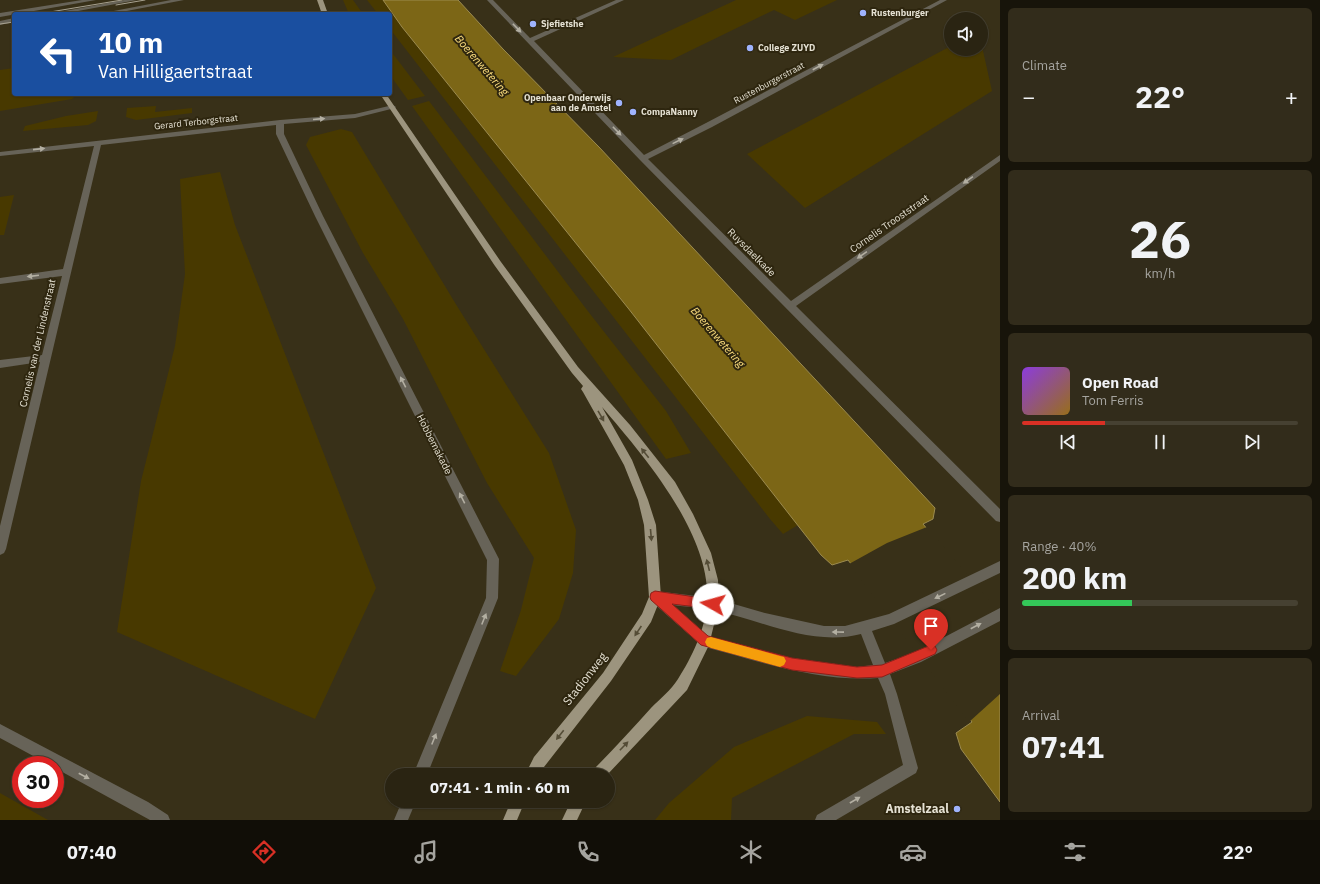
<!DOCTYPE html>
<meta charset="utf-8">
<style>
:root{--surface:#2a2412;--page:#322c1b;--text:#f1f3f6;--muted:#a5a49f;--line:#464132;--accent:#d93025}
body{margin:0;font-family:"IBM Plex Sans",sans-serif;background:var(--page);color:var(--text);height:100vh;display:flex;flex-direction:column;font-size:15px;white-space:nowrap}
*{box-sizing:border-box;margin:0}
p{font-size:13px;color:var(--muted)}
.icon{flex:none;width:22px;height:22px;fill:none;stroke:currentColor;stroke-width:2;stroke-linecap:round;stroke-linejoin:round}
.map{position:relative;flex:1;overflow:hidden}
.details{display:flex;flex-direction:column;gap:8px;padding:8px;background:#17140a;width:320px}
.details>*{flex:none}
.guide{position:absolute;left:12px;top:12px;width:380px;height:84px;border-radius:4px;box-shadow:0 1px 3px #0004,0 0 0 1px var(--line);background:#1a4fa0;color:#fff;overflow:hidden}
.controls{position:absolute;left:944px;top:12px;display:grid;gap:8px}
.controls a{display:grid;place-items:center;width:44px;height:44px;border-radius:50%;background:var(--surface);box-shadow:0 1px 3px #0004,0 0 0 1px var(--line);font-size:20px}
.speed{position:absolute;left:12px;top:756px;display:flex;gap:8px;font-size:20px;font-weight:700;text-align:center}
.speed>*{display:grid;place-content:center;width:52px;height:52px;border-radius:50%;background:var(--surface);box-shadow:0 1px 3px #0004,0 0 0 1px var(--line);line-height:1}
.speed .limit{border:6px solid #d22;background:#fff;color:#111}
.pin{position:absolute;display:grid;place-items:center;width:34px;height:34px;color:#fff;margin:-41px -17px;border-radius:50% 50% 50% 0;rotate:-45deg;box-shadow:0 0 4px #0007}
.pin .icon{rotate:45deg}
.me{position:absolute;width:44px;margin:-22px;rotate:277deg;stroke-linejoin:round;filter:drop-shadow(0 0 3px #0008)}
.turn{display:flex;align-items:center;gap:14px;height:84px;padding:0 20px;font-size:18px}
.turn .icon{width:52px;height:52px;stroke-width:2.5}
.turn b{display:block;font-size:28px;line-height:34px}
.big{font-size:30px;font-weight:700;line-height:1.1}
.details .tile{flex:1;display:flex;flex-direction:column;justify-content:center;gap:6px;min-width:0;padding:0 14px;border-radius:6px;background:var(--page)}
.details .dial{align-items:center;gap:0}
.dial b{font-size:52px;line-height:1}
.song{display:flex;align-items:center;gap:12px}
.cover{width:48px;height:48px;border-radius:6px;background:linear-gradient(135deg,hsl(270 70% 55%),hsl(40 70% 35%))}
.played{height:4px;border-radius:2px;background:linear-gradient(90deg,var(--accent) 30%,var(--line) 30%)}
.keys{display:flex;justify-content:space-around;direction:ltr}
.heat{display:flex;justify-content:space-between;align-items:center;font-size:22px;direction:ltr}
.charge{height:6px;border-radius:3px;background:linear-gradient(90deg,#34c759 40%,var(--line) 0)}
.trip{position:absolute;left:385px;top:768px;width:230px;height:40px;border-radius:20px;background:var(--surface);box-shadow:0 1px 3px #0004,0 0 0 1px var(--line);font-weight:700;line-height:40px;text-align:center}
.menu{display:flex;height:64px;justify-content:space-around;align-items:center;background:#110e07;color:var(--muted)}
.menu .icon{width:28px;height:28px}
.menu .current{color:var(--accent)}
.menu b{font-size:18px;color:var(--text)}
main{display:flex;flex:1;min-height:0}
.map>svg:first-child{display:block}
</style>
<main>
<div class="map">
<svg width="1000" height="820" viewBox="0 0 1000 820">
<rect width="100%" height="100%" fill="#383018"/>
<g fill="#483900">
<path d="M343 0H353L363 14H349Z"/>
<path d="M367 0H383L387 3 402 27 628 308 798 525 783 534 770 519 390 29V14H378Z"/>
<path d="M736 0H837L795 20 774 10 671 60 613 57Z"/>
<path d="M981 42 992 91 805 208 747 154 951 46V49H981Z"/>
<path d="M390 50 425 96 408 100 390 75Z"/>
<path d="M14 68V94H77L72 99 0 111V70Z"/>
<path d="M429 101 587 310 666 411 691 453 666 459 412 106Z"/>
<path d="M156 106 155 112 192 108V113L136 120 126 117 127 108Z"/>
<path d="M98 111 96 121 88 125 23 131 25 126 66 116Z"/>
<path d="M341 129 352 132 457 306 549 453 576 530 573 573 559 619 516 676 500 671 521 610 534 558 487 483 403 319 363 253 306 145 310 137Z"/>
<path d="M220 172 235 225 376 588 315 719 117 632 141 481 175 346 185 274 180 179Z"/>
<path d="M14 195 4 235H0V197Z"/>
<path d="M807 716 877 722 886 734H854L732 798 731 820H655L669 803 734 747Z"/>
<path d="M0 793 48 820H0Z"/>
</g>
<path fill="#7c6616" stroke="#9c8b4f" d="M383 0H458L503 49 599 147 935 508 933 519 923 524 1000 616V802L961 749 956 733 972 722 848 560 832 565 821 555 628 308 402 27Z"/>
<path fill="#383018" d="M927 527 1000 613V694L969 722 849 564 887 543Z"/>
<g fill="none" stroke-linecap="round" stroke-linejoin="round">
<g fill="#676358" fill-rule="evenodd">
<path d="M82 0H96L0 17V13Z"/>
<path d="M124 0H137L62 14H48Z"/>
<path d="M171 0H184L111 14H98Z"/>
<path d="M487 0H493L530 38 616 0H624L534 41 644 155 706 123 940 0H947L712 127 648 159 791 301 1000 155V161L796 306 1000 509V522L996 521 640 160Z"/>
<path d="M14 18V22L0 25V21Z"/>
<path d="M393 105 396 107 395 108 355 118 284 124V134L323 216 499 559 498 598 427 775H413L486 598 487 560 315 216 276 134V125L101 145 6 549 4 553 0 555V526L40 362 0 368V360L42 355 62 276 0 284V278L63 269 94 146 0 156V152L280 120 355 114Z"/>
<path d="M1000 561V573L894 624 872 631 885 663 914 653 1000 608V621L921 662 890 674 897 694 918 768 916 773 836 820H815L817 815 903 765 885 694 878 678C820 682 761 662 705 647L701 645 651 601 649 597 651 593 655 591 713 598 765 613 824 626H845L889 614ZM673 605C686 607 700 607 713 610 762 620 811 647 861 634L873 665 857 667 792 658 708 636Z"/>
<path d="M0 724 148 802 168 815 170 820H150L55 768V765H50L0 738Z"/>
<path d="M402 801H416L408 820H394Z"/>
</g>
<g fill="#9c947e" fill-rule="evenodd">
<path d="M317 0H323L328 14H322Z"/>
<path d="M380 94H386L501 262 578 367 630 425 675 482 693 514 711 553 718 580 719 604 709 645 687 690 607 775H591L593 770C613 750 632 729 651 708 660 699 671 690 678 679 692 657 705 630 707 603 712 535 644 456 602 407L632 460 648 500 656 525 661 597 651 622 611 681 544 767 539 775H525L534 757 603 673 642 614 649 597 644 525 638 500 624 465 583 392 581 389 583 386 572 373 495 266Z"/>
<path d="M511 801H525L517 820H503Z"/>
<path d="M571 801H586L577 820H562Z"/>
</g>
<g stroke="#a8a291" stroke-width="1">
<path d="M116 5 145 0"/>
<path d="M38 14 122 0"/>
<path d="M0 24 14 22"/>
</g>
</g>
<defs><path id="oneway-solid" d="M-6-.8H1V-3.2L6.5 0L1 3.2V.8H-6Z"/></defs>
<g fill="#b3afa2">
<use href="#oneway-solid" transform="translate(517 28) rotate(46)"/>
<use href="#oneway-solid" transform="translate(818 67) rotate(-28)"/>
<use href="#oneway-solid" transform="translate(319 119) rotate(-5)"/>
<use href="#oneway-solid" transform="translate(617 131) rotate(46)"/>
<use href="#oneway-solid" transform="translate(678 141) rotate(-26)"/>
<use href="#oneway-solid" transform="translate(39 149) rotate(-6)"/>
<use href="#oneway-solid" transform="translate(968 180) rotate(145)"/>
<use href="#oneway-solid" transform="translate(862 255) rotate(145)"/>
<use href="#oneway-solid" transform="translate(33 276) rotate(173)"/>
<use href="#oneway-solid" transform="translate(403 382) rotate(-117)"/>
<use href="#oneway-solid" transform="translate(462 498) rotate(-117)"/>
<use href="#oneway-solid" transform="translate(940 596) rotate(154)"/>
<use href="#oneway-solid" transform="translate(484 619) rotate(-68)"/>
<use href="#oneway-solid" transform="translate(976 626) rotate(-28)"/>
<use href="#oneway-solid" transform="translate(838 632) rotate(-179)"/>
<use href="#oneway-solid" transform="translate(434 739) rotate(-68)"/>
<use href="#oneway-solid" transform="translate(84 776) rotate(28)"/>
<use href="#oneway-solid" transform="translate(855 800) rotate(-30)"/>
</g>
<g fill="#544c36">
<use href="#oneway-solid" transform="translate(601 416) rotate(60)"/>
<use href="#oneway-solid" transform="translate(645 453) rotate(-128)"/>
<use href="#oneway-solid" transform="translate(651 535) rotate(85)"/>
<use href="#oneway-solid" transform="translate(708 565) rotate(-104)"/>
<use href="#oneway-solid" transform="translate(638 631) rotate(124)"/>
<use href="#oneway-solid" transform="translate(560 735) rotate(128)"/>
<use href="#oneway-solid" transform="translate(624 746) rotate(-46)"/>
</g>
<path fill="#d93025" stroke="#8d1f18" d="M655 591 716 600 718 604 716 608 713 609 672 604 708 636 792 658 857 667 882 665 931 645 935 646 937 650 935 654 882 677 857 678 792 670 701 645 651 600 650 597 651 593Z"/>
<path fill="#f59e0b" d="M711 637 780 656 784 657 786 661 784 665 780 667 711 648 707 646 705 642 707 638Z"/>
<g fill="#9fb3fd" stroke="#2e260f" stroke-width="1.5">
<circle cx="863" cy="13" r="4"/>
<circle cx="533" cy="24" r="4"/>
<circle cx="750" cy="48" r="4"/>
<circle cx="619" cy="103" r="4"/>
<circle cx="633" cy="112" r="4"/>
<circle cx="957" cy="809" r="4"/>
</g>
<g text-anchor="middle" stroke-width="4" stroke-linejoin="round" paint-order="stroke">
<g font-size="9" font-weight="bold" fill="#e5e1d3" stroke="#2e260f" text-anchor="start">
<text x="871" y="16">Rustenburger</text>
<text x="541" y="27">Sjefietshe</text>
<text x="758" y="51">College ZUYD</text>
<text x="611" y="101" text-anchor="end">Openbaar Onderwijs<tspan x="611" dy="10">aan de Amstel</tspan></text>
<text x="641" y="115">CompaNanny</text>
</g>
<g font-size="9" fill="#e5e1d3" stroke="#2e260f">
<text transform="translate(769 83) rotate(-28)" y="3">Rustenburgerstraat</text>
<text transform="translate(196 122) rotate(-6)" y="3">Gerard Terborgstraat</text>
</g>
<g font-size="10" fill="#e5e1d3" stroke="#2e260f">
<text transform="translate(889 223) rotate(-35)" y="4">Cornelis Trooststraat</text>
<text transform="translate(752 252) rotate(45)" y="4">Ruysdaelkade</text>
<text transform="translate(37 343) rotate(-77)" y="4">Cornelis van der Lindenstraat</text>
<text transform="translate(435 444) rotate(63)" y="4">Hobbemakade</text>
</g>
<g font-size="11" font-style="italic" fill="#ffe07f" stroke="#2e260f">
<text transform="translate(482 65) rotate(49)" y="4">Boerenwetering</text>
<text transform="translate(718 337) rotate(49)" y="4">Boerenwetering</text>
</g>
<g font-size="12" fill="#e5e1d3" stroke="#2e260f">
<text transform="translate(585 679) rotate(-52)" y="4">Stadionweg</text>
</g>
<g font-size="12" font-weight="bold" fill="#e5e1d3" stroke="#2e260f" text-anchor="end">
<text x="949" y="813">Amstelzaal</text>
</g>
</g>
</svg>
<div class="controls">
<a><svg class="icon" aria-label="sound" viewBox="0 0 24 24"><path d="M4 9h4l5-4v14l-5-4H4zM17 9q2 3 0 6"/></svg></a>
</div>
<div class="speed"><div class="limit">30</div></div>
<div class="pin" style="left:931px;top:650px;background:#d93025"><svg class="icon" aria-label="arrive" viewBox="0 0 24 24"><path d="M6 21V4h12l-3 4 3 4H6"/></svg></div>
<svg class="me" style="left:713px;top:604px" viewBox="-20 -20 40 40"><circle r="19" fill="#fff"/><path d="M0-13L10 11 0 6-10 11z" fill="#d93025"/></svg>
<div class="trip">07:41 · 1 min · 60 m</div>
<div class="guide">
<div class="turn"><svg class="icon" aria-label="left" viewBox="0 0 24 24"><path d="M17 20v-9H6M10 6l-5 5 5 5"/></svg><div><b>10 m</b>Van Hilligaertstraat</div></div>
</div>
</div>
<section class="details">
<div class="tile"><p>Climate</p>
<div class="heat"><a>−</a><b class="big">22°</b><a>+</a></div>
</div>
<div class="tile dial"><b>26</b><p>km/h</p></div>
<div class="tile">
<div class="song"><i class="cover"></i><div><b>Open Road</b><p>Tom Ferris</p></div></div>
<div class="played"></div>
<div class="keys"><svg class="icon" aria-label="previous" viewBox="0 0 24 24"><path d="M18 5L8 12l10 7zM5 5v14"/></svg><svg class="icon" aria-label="pause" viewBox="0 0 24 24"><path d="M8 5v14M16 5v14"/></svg><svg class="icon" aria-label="next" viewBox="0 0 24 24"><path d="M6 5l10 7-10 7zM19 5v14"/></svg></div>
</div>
<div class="tile"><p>Range · 40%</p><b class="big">200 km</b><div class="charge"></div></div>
<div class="tile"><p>Arrival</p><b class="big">07:41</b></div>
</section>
</main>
<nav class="menu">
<b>07:40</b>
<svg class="icon current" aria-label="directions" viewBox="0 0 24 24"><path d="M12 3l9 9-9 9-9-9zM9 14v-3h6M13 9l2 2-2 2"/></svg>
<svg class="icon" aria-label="music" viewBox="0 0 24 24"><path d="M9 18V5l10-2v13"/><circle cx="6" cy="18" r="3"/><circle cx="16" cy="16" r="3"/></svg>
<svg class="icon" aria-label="phone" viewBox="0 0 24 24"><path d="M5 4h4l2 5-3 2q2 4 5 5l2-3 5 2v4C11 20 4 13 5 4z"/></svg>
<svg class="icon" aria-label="climate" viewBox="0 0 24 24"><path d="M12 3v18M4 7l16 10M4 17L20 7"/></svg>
<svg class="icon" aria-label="car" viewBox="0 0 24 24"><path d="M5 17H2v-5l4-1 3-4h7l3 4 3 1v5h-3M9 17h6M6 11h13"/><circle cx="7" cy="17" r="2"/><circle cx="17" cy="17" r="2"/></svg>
<svg class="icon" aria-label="filters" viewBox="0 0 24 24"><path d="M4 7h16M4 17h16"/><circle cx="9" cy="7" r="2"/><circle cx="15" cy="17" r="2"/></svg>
<b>22°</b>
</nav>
